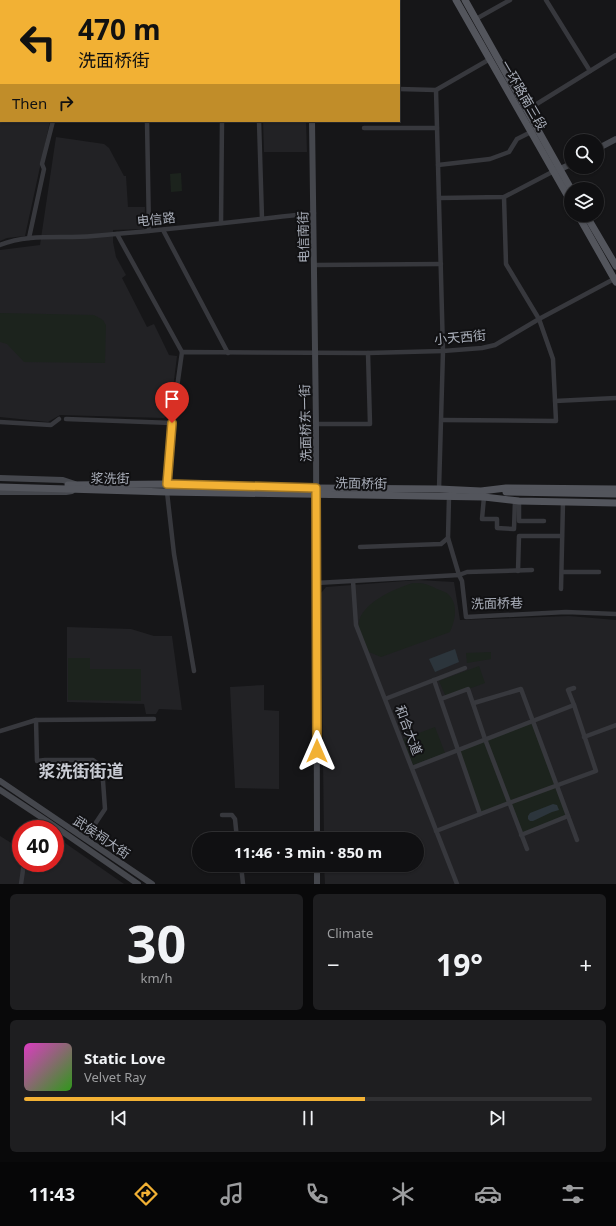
<!DOCTYPE html>
<meta charset="utf-8">
<style>
:root{--surface:#101012;--page:#1e1e20;--text:#f1f3f6;--muted:#9c9d9f;--line:#303032;--accent:#f2b134}
body{margin:0;font-family:"Noto Sans","Noto Sans SC",sans-serif;background:var(--page);color:var(--text);height:100vh;display:flex;flex-direction:column;font-size:15px;white-space:nowrap}
*{box-sizing:border-box;margin:0}
p{font-size:13px;color:var(--muted)}
.icon{flex:none;width:22px;height:22px;fill:none;stroke:currentColor;stroke-width:2;stroke-linecap:round;stroke-linejoin:round}
.map{position:relative;height:884px;overflow:hidden}
.drawer{display:flex;flex-direction:column;gap:10px;padding:10px;background:#09090a;flex:1}
.drawer>*{flex:none}
.top-card{position:absolute;left:0px;top:0px;width:400px;height:122px;box-shadow:0 1px 3px #0004,0 0 0 1px var(--line);background:#f2b134;color:#111;overflow:hidden}
.controls{position:absolute;left:564px;top:134px;display:grid;gap:8px}
.controls a{display:grid;place-items:center;width:40px;height:40px;border-radius:50%;background:var(--surface);box-shadow:0 1px 3px #0004,0 0 0 1px var(--line);font-size:20px}
.speed{position:absolute;left:12px;top:820px;display:flex;gap:8px;font-size:20px;font-weight:700;text-align:center}
.speed>*{display:grid;place-content:center;width:52px;height:52px;border-radius:50%;background:var(--surface);box-shadow:0 1px 3px #0004,0 0 0 1px var(--line);line-height:1}
.speed .limit{border:6px solid #d22;background:#fff;color:#111}
.pin{position:absolute;display:grid;place-items:center;width:34px;height:34px;color:#fff;margin:-41px -17px;border-radius:50% 50% 50% 0;rotate:-45deg;box-shadow:0 0 4px #0007}
.pin .icon{rotate:45deg}
.me{position:absolute;width:44px;margin:-22px;rotate:0deg;stroke-linejoin:round;filter:drop-shadow(0 0 3px #0008)}
.turn{display:flex;align-items:center;gap:14px;height:84px;padding:0 12px;font-size:18px}
.turn .icon{width:52px;height:52px;stroke-width:2.5}
.turn b{display:block;font-size:28px;line-height:34px}
.then{display:flex;align-items:center;height:38px;padding:0 12px;background:#0003;gap:8px;font-size:15px}
.big{font-size:30px;font-weight:700;line-height:1.1}
.drawer .card{flex:1;display:flex;flex-direction:column;justify-content:center;gap:6px;min-width:0;padding:0 14px;border-radius:6px;background:var(--page)}
.drawer .dial{align-items:center;gap:0}
.dial b{font-size:52px;line-height:1}
.song{display:flex;align-items:center;gap:12px}
.cover{width:48px;height:48px;border-radius:6px;background:linear-gradient(135deg,hsl(310 70% 55%),hsl(110 70% 35%))}
.played{height:4px;border-radius:2px;background:linear-gradient(90deg,var(--accent) 60%,var(--line) 60%)}
.keys{display:flex;justify-content:space-around;direction:ltr}
.heat{display:flex;justify-content:space-between;align-items:center;font-size:22px;direction:ltr}
.drawer .tiles{flex:1;display:grid;gap:10px;grid-template-columns:1fr 1fr}
.card:last-child{grid-column:span 2}
.trip{position:absolute;left:192px;top:832px;width:232px;height:40px;border-radius:20px;background:var(--surface);box-shadow:0 1px 3px #0004,0 0 0 1px var(--line);font-weight:700;line-height:40px;text-align:center}
.dock{display:flex;height:64px;justify-content:space-around;align-items:center;background:#060607;color:var(--muted)}
.dock .icon{width:28px;height:28px}
.dock .active{color:var(--accent)}
.dock b{font-size:18px;color:var(--text)}
.map>svg:first-child{display:block}
</style>
<div class="map">
<svg width="616" height="884" viewBox="0 0 616 884">
<rect width="100%" height="100%" fill="#161618"/>
<g fill="#222225">
<path d="M0 11H1V121H50L25 236 7 238 0 241Z"/>
<path d="M263 121H306L307 152H264Z"/>
<path d="M56 137 104 144 109 148 124 176H126L128 207H145L144 229 113 230V242L116 257 126 275 122 278 147 327 154 324 169 355 177 356 170 413 164 418 60 415 48 422 0 417V250L40 245Z"/>
<path d="M418 580 454 582 460 620 569 616 616 620V884H325L324 865H417V839H324L321 593 326 587Z"/>
<path d="M67 627 131 629 154 636H172L182 710 159 709 156 714H146L144 704 67 702Z"/>
<path d="M264 685V710L279 711V789L235 788 230 687Z"/>
<path d="M0 836 21 849V863H55V836L124 884H0Z"/>
</g>
<g fill="#1c231d">
<path d="M181 173 182 191 171 192 170 174Z"/>
<path d="M0 313 94 315 103 320 106 325 105 363 24 362 7 344 0 342Z"/>
<path d="M413 583C425 583 427 584 437 589 440 590 446 592 448 594 459 604 455 621 450 632L381 657 369 652C366 644 361 636 359 628 355 605 396 588 413 583Z"/>
<path d="M491 652V659L467 663 466 653Z"/>
<path d="M68 658H90V669H141V701L68 700Z"/>
<path d="M479 666 485 683 446 697 439 681Z"/>
<path d="M534 721 568 816 521 835 509 803 480 814 458 749Z"/>
<path d="M435 727 445 753 413 765 403 739Z"/>
</g>
<g fill="#2c353c">
<path d="M455 649 459 662 435 672 429 659Z"/>
<path d="M553 804 557 805 559 810 552 812 533 821H530L528 819V816L530 813Z"/>
</g>
<g fill="none" stroke-linecap="round" stroke-linejoin="round">
<g stroke="#37383d" stroke-width="4.5">
<path d="M546 0 590 71"/>
<path d="M476 19 510 0"/>
<path d="M399 89 436 90 490 59"/>
<path d="M436 90 443 351 439 489"/>
<path d="M527 110 616 55"/>
<path d="M147 121 149 231"/>
<path d="M259 121 262 219"/>
<path d="M364 128H437"/>
<path d="M438 165 490 159 509 152 517 139 531 132"/>
<path d="M439 198 504 197 554 171"/>
<path d="M221 223 222 121"/>
<path d="M163 230 228 353"/>
<path d="M117 234 182 352"/>
<path d="M29 238 44 169 42 164 53 121"/>
<path d="M0 245C29 233 63 239 93 236 167 230 240 221 314 213"/>
<path d="M315 265 441 264"/>
<path d="M555 401 616 398"/>
<path d="M66 419 172 423"/>
<path d="M442 420 556 421 553 359 539 319 506 264 504 197"/>
<path d="M0 422 51 425 59 419"/>
<path d="M316 424H370L368 353"/>
<path d="M449 497 448 538 459 575 462 581 466 617 566 612 616 614"/>
<path d="M484 497 482 519H497V528L514 529 515 501"/>
<path d="M519 501V521H544"/>
<path d="M360 547 441 544 448 538"/>
<path d="M518 571 519 536H562"/>
<path d="M562 572H599"/>
<path d="M353 581 356 625 457 884"/>
<path d="M316 583 459 575 467 572 532 570"/>
<path d="M561 589 563 502"/>
<path d="M194 671 174 554 167 492 172 423 182 352 368 353 443 351 482 348 495 345 539 319 614 279"/>
<path d="M434 680 480 814"/>
<path d="M385 699 465 668"/>
<path d="M441 699 468 689 485 739 527 849"/>
<path d="M474 703 521 689 577 840"/>
<path d="M36 720 37 761 45 760H93L102 767 105 809 85 839"/>
<path d="M0 731 36 720 154 719"/>
<path d="M584 737 616 725"/>
<path d="M412 768 574 705"/>
<path d="M222 815H232L235 819 237 839"/>
<path d="M436 831 509 803 596 771 574 705 568 690 574 688"/>
<path d="M521 835 568 816"/>
<path d="M241 865 243 884"/>
<path d="M21 884 24 863"/>
</g>
<g stroke="#45474d" stroke-width="6">
<path d="M311 0V1"/>
<path d="M312 121 316 424 317 839"/>
<path d="M597 149 616 139"/>
<path d="M556 171 571 164"/>
<path d="M0 478 63 480 75 484"/>
<path d="M0 492H66L72 491"/>
<path d="M0 781 152 884"/>
<path d="M0 790 50 823 138 884"/>
<path d="M317 865V884"/>
</g>
<g stroke="#53555c" stroke-width="7">
<path d="M456 0 571 202"/>
<path d="M465 0 571 189"/>
<path d="M578 215 616 282"/>
<path d="M586 215 616 266"/>
<path d="M68 485 167 484 316 488 439 489 481 491 506 488 616 489"/>
<path d="M0 487 167 492 484 497 519 501 616 503"/>
<path d="M506 492 616 494"/>
</g>
</g>
<g fill="none" stroke-linecap="round" stroke-linejoin="round">
<g stroke="#9d7322" stroke-width="10">
<path id="route" d="M172 423 167 484 316 488 317 751"/>
</g>
<use href="#route" stroke="#f2b134" stroke-width="7"/>
</g>
<g text-anchor="middle" stroke-width="4" stroke-linejoin="round" paint-order="stroke">
<g font-size="13" fill="#a8adb8" stroke="#111113">
<text transform="translate(524 95) rotate(60)" y="5">一环路南三段</text>
<text transform="translate(156 219) rotate(-6)" y="5">电信路</text>
<text transform="translate(303 237) rotate(-91)" y="5">电信南街</text>
<text transform="translate(460 337) rotate(-5)" y="5">小天西街</text>
<text transform="translate(305 423) rotate(-91)" y="5">洗面桥东一街</text>
<text transform="translate(110 478) rotate(1)" y="5">浆洗街</text>
<text transform="translate(361 483) rotate(1)" y="5">洗面桥街</text>
<text transform="translate(497 603) rotate(-1)" y="5">洗面桥巷</text>
<text transform="translate(409 730) rotate(69)" y="5">和合大道</text>
<text transform="translate(102 837) rotate(34)" y="5">武侯祠大街</text>
</g>
<g font-size="17" font-weight="bold" fill="#c9ccd4" stroke="#111113">
<text x="81" y="777">浆洗街街道</text>
</g>
</g>
</svg>
<div class="controls">
<a><svg class="icon" aria-label="search" viewBox="0 0 24 24"><circle cx="10" cy="10" r="6"/><path d="M15 15l6 6"/></svg></a>
<a><svg class="icon" aria-label="layers" viewBox="0 0 24 24"><path d="M12 4l9 5-9 5-9-5zM3 14l9 5 9-5"/></svg></a>
</div>
<div class="speed"><div class="limit">40</div></div>
<div class="pin" style="left:172px;top:423px;background:#d93025"><svg class="icon" aria-label="arrive" viewBox="0 0 24 24"><path d="M6 21V4h12l-3 4 3 4H6"/></svg></div>
<svg class="me" style="left:317px;top:751px" viewBox="-20 -20 40 40"><path d="M0-17L14 15 0 8-14 15z" fill="#f2b134" stroke="#fff" stroke-width="4"/></svg>
<div class="trip">11:46 · 3 min · 850 m</div>
<div class="top-card">
<div class="turn"><svg class="icon" aria-label="left" viewBox="0 0 24 24"><path d="M17 20v-9H6M10 6l-5 5 5 5"/></svg><div><b>470 m</b>洗面桥街</div></div>
<div class="then">Then<svg class="icon" aria-label="right" viewBox="0 0 24 24"><path d="M7 20v-9h11M14 6l5 5-5 5"/></svg></div>
</div>
</div>
<section class="drawer">
<div class="tiles">
<div class="card dial"><b>30</b><p>km/h</p></div>
<div class="card"><p>Climate</p>
<div class="heat"><a>−</a><b class="big">19°</b><a>+</a></div>
</div>
<div class="card">
<div class="song"><i class="cover"></i><div><b>Static Love</b><p>Velvet Ray</p></div></div>
<div class="played"></div>
<div class="keys"><svg class="icon" aria-label="previous" viewBox="0 0 24 24"><path d="M18 5L8 12l10 7zM5 5v14"/></svg><svg class="icon" aria-label="pause" viewBox="0 0 24 24"><path d="M8 5v14M16 5v14"/></svg><svg class="icon" aria-label="next" viewBox="0 0 24 24"><path d="M6 5l10 7-10 7zM19 5v14"/></svg></div>
</div>
</div>
</section>
<nav class="dock">
<b>11:43</b>
<svg class="icon active" aria-label="directions" viewBox="0 0 24 24"><path d="M12 3l9 9-9 9-9-9zM9 14v-3h6M13 9l2 2-2 2"/></svg>
<svg class="icon" aria-label="music" viewBox="0 0 24 24"><path d="M9 18V5l10-2v13"/><circle cx="6" cy="18" r="3"/><circle cx="16" cy="16" r="3"/></svg>
<svg class="icon" aria-label="phone" viewBox="0 0 24 24"><path d="M5 4h4l2 5-3 2q2 4 5 5l2-3 5 2v4C11 20 4 13 5 4z"/></svg>
<svg class="icon" aria-label="climate" viewBox="0 0 24 24"><path d="M12 3v18M4 7l16 10M4 17L20 7"/></svg>
<svg class="icon" aria-label="car" viewBox="0 0 24 24"><path d="M5 17H2v-5l4-1 3-4h7l3 4 3 1v5h-3M9 17h6M6 11h13"/><circle cx="7" cy="17" r="2"/><circle cx="17" cy="17" r="2"/></svg>
<svg class="icon" aria-label="filters" viewBox="0 0 24 24"><path d="M4 7h16M4 17h16"/><circle cx="9" cy="7" r="2"/><circle cx="15" cy="17" r="2"/></svg>
</nav>
